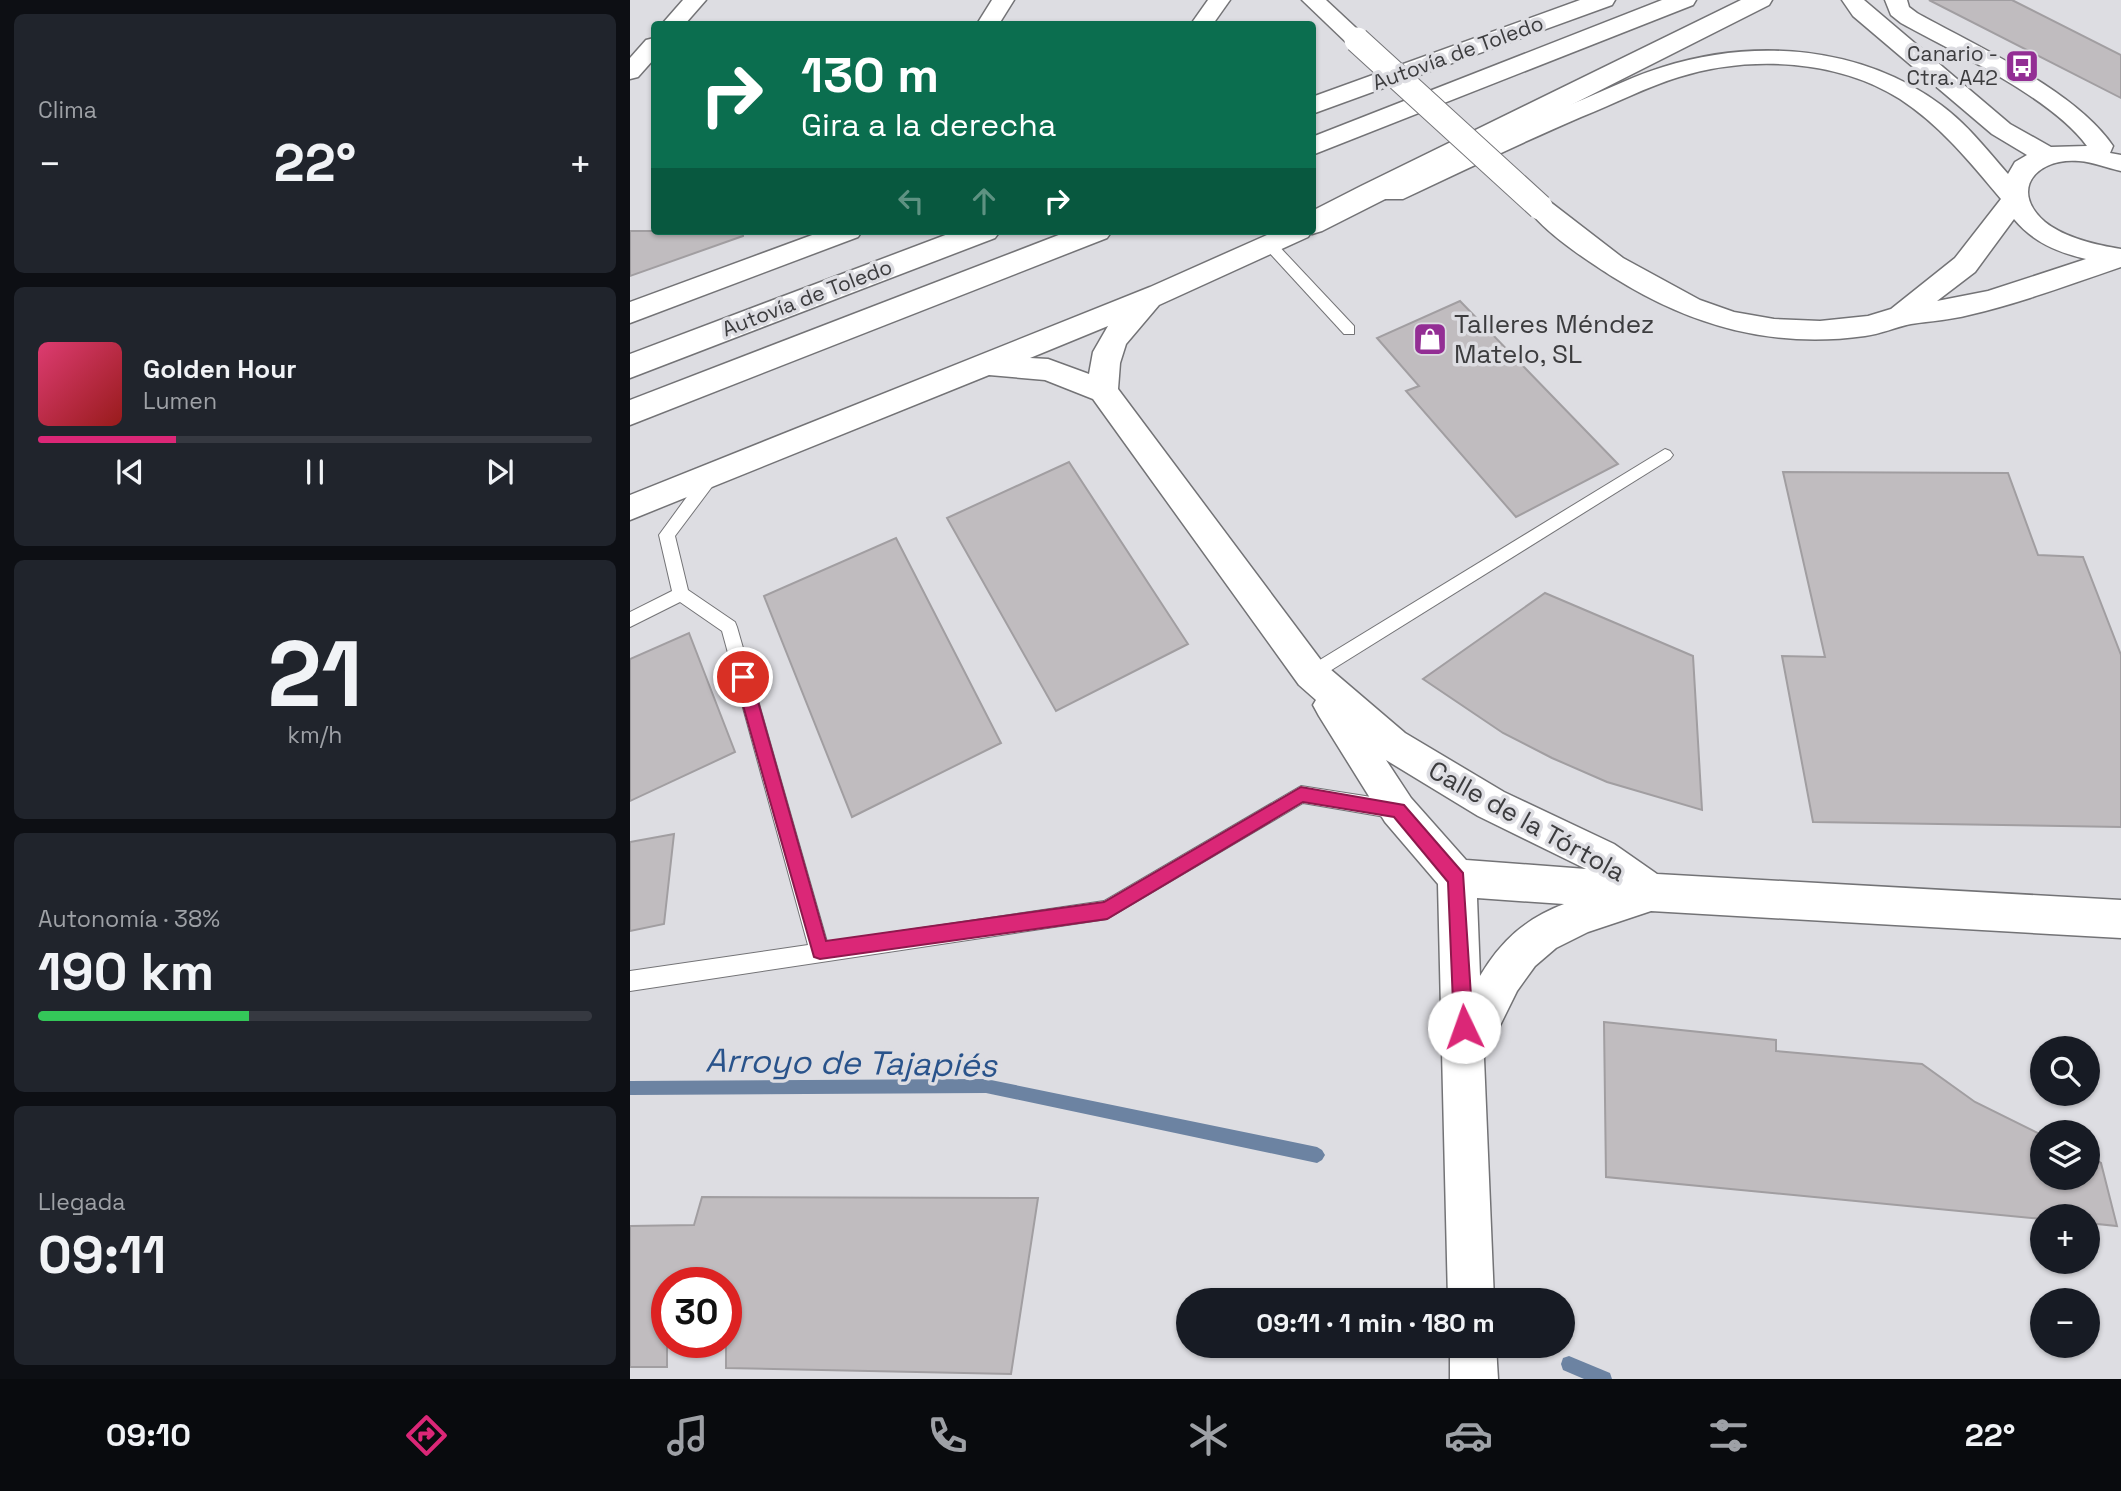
<!DOCTYPE html>
<html lang="es">
<meta charset="utf-8">
<style>
:root{--surface:#171b24;--page:#20242c;--text:#f1f3f6;--muted:#9ea1a6;--line:#363941;--accent:#db2777}
body{margin:0;font-family:"Space Grotesk",sans-serif;background:var(--page);color:var(--text);height:100vh;display:flex;flex-direction:column;font-size:26px;white-space:nowrap}
*{box-sizing:border-box;margin:0}
p{font-size:23px;color:var(--muted)}
.icon{flex:none;width:38px;height:38px;fill:none;stroke:currentColor;stroke-width:2;stroke-linecap:round;stroke-linejoin:round}
.map{position:relative;flex:1;overflow:hidden}
.drawer{display:flex;flex-direction:column;gap:14px;padding:14px;background:#0d0f14;width:630px}
.drawer>*{flex:none}
.guide{position:absolute;left:21px;top:21px;width:665px;height:214px;border-radius:7px;box-shadow:0 2px 5px #0004;background:#0b6e4f;color:#fff;overflow:hidden}
.controls{position:absolute;left:1400px;top:1036px;display:grid;gap:14px}
.controls a{display:grid;place-items:center;width:70px;height:70px;border-radius:50%;background:var(--surface);box-shadow:0 2px 5px #0004;font-size:35px}
.speed{position:absolute;left:21px;top:1267px;display:flex;gap:14px;font-size:35px;font-weight:700;text-align:center}
.speed>*{display:grid;place-content:center;width:91px;height:91px;border-radius:50%;background:var(--surface);box-shadow:0 2px 5px #0004;line-height:1}
.speed .limit{border:10px solid #d22;background:#fff;color:#111}
.pin{position:absolute;display:grid;place-items:center;width:60px;height:60px;color:#fff;margin:-30px;border:4px solid #fff;border-radius:50%;box-shadow:0 2px 7px #0007}
.me{position:absolute;width:77px;margin:-38px;rotate:357deg;stroke-linejoin:round;filter:drop-shadow(0 0 5px #0008)}
.turn{display:flex;align-items:center;gap:24px;height:147px;padding:0 35px;font-size:32px}
.turn .icon{width:91px;height:91px;stroke-width:2.5}
.turn b{display:block;font-size:49px;line-height:60px}
.lanes{display:flex;align-items:center;height:66px;padding:0 35px;background:#0003;justify-content:center;gap:35px;direction:ltr}
.lanes .off{opacity:.35}
.big{font-size:52px;font-weight:600;line-height:1.1}
.drawer .card{flex:1;display:flex;flex-direction:column;justify-content:center;gap:10px;min-width:0;padding:0 24px;border-radius:10px;background:var(--page)}
.drawer .dial{align-items:center;gap:0}
.dial b{font-size:91px;line-height:1}
.song{display:flex;align-items:center;gap:21px}
.cover{width:84px;height:84px;border-radius:10px;background:linear-gradient(135deg,hsl(340 70% 55%),hsl(0 70% 35%))}
.played{height:7px;border-radius:4px;background:linear-gradient(90deg,var(--accent) 25%,var(--line) 25%)}
.keys{display:flex;justify-content:space-around;direction:ltr}
.heat{display:flex;justify-content:space-between;align-items:center;font-size:38px;direction:ltr}
.charge{height:10px;border-radius:5px;background:linear-gradient(90deg,#34c759 38%,var(--line) 0)}
.trip{position:absolute;left:546px;top:1288px;width:399px;height:70px;border-radius:35px;background:var(--surface);box-shadow:0 2px 5px #0004;font-weight:600;line-height:70px;text-align:center}
.dock{display:flex;height:112px;justify-content:space-around;align-items:center;background:#090b0e;color:var(--muted)}
.dock .icon{width:49px;height:49px}
.dock .on{color:var(--accent)}
.dock b{font-size:32px;color:var(--text)}
main{display:flex;flex:1;min-height:0}
.map>svg:first-child{display:block}
</style>
<main>
<section class="drawer">
<div class="card"><p>Clima</p>
<div class="heat"><a>−</a><b class="big">22°</b><a>+</a></div>
</div>
<div class="card">
<div class="song"><i class="cover"></i><div><b>Golden Hour</b><p>Lumen</p></div></div>
<div class="played"></div>
<div class="keys"><svg class="icon" aria-label="previous" viewBox="0 0 24 24"><path d="M18 5L8 12l10 7zM5 5v14"/></svg><svg class="icon" aria-label="pause" viewBox="0 0 24 24"><path d="M8 5v14M16 5v14"/></svg><svg class="icon" aria-label="next" viewBox="0 0 24 24"><path d="M6 5l10 7-10 7zM19 5v14"/></svg></div>
</div>
<div class="card dial"><b>21</b><p>km/h</p></div>
<div class="card"><p>Autonomía · 38%</p><b class="big">190 km</b><div class="charge"></div></div>
<div class="card"><p>Llegada</p><b class="big">09:11</b></div>
</section>
<div class="map">
<svg width="1491" height="1379" viewBox="0 0 1491 1379">
<rect width="100%" height="100%" fill="#dddde2"/>
<g fill="none" stroke-linecap="round" stroke-linejoin="round">
<g fill="#6c83a2" fill-rule="evenodd">
<path d="M356 1079 687 1147 692 1150 695 1155 692 1160 687 1163 356 1093 0 1095V1081Z"/>
<path d="M939 1356 980 1373 982 1379H954L933 1370 931 1364 933 1358Z"/>
</g>
</g>
<g fill="#c0bcbf" stroke="#a19ea1" stroke-width="2">
<path d="M1299 0H1382L1491 55V98Z"/>
<path d="M0 231H113V236L0 276Z"/>
<path d="M830 301 988 464 886 517 776 391 789 386 747 338Z"/>
<path d="M439 462 558 644 426 711 317 518Z"/>
<path d="M1153 472 1378 473 1408 555 1453 557 1491 655V827L1183 822 1152 656 1195 657Z"/>
<path d="M266 538 371 743 222 817 134 596Z"/>
<path d="M915 593 1063 656 1072 810 977 782 922 758 873 733 793 679Z"/>
<path d="M59 633 105 752 0 801V659Z"/>
<path d="M44 834 34 924 0 931V842Z"/>
<path d="M974 1022 1146 1040V1051L1292 1064 1345 1102 1412 1135V1178H1458V1156L1471 1163 1487 1226 1458 1223V1216L1412 1219 976 1177Z"/>
<path d="M72 1197 408 1198 381 1374 96 1368V1283H37V1367H0V1226L64 1225Z"/>
</g>
<g fill="none" stroke-linecap="round" stroke-linejoin="round">
<g stroke="#737376" stroke-width="2">
<g id="service">
<path d="M640 241 645 242 724 326V334H714L635 248V242Z"/>
<path d="M1035 449 1040 451 1043 455 1040 459 687 679H675L672 674 675 669Z"/>
<path d="M81 470 89 476 87 480 45 536 58 590 105 622 107 627 197 942 474 901 671 786 767 801 774 804 776 810 774 816 767 819 673 803 477 919 0 991V971L178 945 92 631 50 602 0 627V612L42 591 29 535 75 472Z"/>
</g>
</g>
<g stroke="#737376" stroke-width="3">
<g id="minor">
<path d="M53 0H76L55 24H32Z"/>
<path d="M362 0H384L369 24H347Z"/>
<path d="M578 0H600L583 24H561Z"/>
<path d="M672 0H696L739 40 735 45H719Z"/>
<path d="M1212 0H1234L1380 124 1421 147 1457 146C1421 97 1325 53 1271 23L1261 15 1255 0H1277L1279 7 1287 13C1346 46 1445 90 1483 146L1480 153 1491 155V171C1477 168 1463 162 1449 161 1407 157 1378 190 1415 222 1435 238 1466 245 1491 249V267C1441 284 1391 303 1339 315 1320 320 1301 321 1281 324 1266 327 1251 334 1235 336 1143 349 1061 326 983 277 958 261 913 232 897 207L901 201 910 198 919 201 993 258 1070 300 1104 312 1144 319 1190 321 1238 316 1261 309 1325 258 1371 199C1340 162 1311 126 1270 99 1207 59 1119 55 1049 77 1016 87 984 104 951 117 891 143 832 171 773 199H755L751 193 755 187C821 157 886 126 954 99 980 88 1006 75 1033 67 1125 38 1232 46 1311 105 1337 124 1357 150 1378 174L1385 162 1397 155 1362 134 1223 16ZM1384 219C1403 242 1427 252 1456 259L1358 291 1307 301 1345 272Z"/>
<path d="M24 38V59L8 77 0 79V58L16 40Z"/>
<path d="M193 231H232L228 237 0 323V302Z"/>
<path d="M646 231H682L678 237 529 305 496 344 490 363 488 389 693 663 775 733 874 792 984 844 1027 874 1491 900V938L1021 911 958 932 926 948 905 966 887 991 854 1058 864 1300H818L808 884 755 822 689 716 683 705 686 700 669 685 463 399 415 380 359 375 0 520V495L520 287ZM478 326 463 352 459 374 418 359 400 358ZM756 760 848 816 956 869 836 860 781 798ZM847 898 934 904C895 919 871 941 850 976Z"/>
<path d="M820 1346H866L868 1379H820Z"/>
</g>
</g>
<g stroke="#737376" stroke-width="3">
<g id="motorway">
<path d="M950 0H985L982 5 682 114V97Z"/>
<path d="M1032 0H1066L1063 5 682 155V137Z"/>
<path d="M1111 0H1142L1139 5 692 231 682 234 673 231H682V211L731 186Z"/>
<path d="M326 231H370L365 238 0 378V354Z"/>
<path d="M439 231H482L477 238 0 425V400Z"/>
</g>
</g>
<use href="#service" fill="#fff" fill-rule="evenodd"/>
<use href="#minor" fill="#fff" fill-rule="evenodd"/>
<use href="#motorway" fill="#fff" fill-rule="evenodd"/>
<g stroke="#737376" stroke-width="27" stroke-linecap="butt">
<path id="minor-bridge" d="M727 40 910 207"/>
</g>
<use href="#minor-bridge" stroke="#fff" stroke-width="25"/>
</g>
<path fill="#db2777" stroke="#8e194d" stroke-width="2" d="M113 670 121 677 196 941 474 902 671 787 774 805 833 873 843 1027 840 1034 834 1037 827 1034 824 1027 818 882 764 817 673 802 477 919 190 959 184 957 105 677Z"/>
<defs>
<g id="bus-square" transform="scale(1.75)"><rect x="-9" y="-9" width="18" height="18" rx="4" fill="#932e94" stroke="#dddde2"/><path d="M-5-6H5V4H4V6H2V4H-2V6H-4V4H-5ZM-3.5-4V0h7V-4ZM-3.5 1.2v1.5H-2V1.2ZM2 1.2v1.5H3.5V1.2Z" fill="#fff"/></g>
<g id="shop-square" transform="scale(1.75)"><rect x="-9" y="-9" width="18" height="18" rx="4" fill="#932e94" stroke="#dddde2"/><path d="M-5-2.5h2.3a2.7 3.5 0 0 1 5.4 0H5L5.5 6h-11ZM-1.5-2.5h3a1.5 2.3 0 0 0-3 0Z" fill="#fff"/></g>
</defs>
<g fill-rule="evenodd">
<use href="#bus-square" x="1392" y="66"/>
<use href="#shop-square" x="800" y="339"/>
</g>
<g text-anchor="middle" stroke-width="7" stroke-linejoin="round" paint-order="stroke">
<g font-size="21" fill="#3c3c3e" stroke="#dddde2">
<text transform="translate(828 53) rotate(-20)" y="7">Autovía de Toledo</text>
<text transform="translate(177 298) rotate(-21)" y="7">Autovía de Toledo</text>
</g>
<g font-size="21" fill="#3c3c3e" stroke="#dddde2" text-anchor="end">
<text x="1368" y="61">Canario -<tspan x="1368" dy="24">Ctra. A42</tspan></text>
</g>
<g font-size="26" fill="#3c3c3e" stroke="#dddde2" text-anchor="start">
<text x="824" y="333">Talleres Méndez<tspan x="824" dy="30">Matelo, SL</tspan></text>
</g>
<g font-size="26" fill="#3c3c3e" stroke="#dddde2">
<text transform="translate(897 821) rotate(29)" y="9">Calle de la Tórtola</text>
</g>
<g font-size="33" font-style="italic" fill="#29538b" stroke="#dddde2">
<text transform="translate(221 1062) rotate(1)" y="12">Arroyo de Tajapiés</text>
</g>
</g>
</svg>
<div class="controls">
<a><svg class="icon" aria-label="search" viewBox="0 0 24 24"><circle cx="10" cy="10" r="6"/><path d="M15 15l6 6"/></svg></a>
<a><svg class="icon" aria-label="layers" viewBox="0 0 24 24"><path d="M12 4l9 5-9 5-9-5zM3 14l9 5 9-5"/></svg></a>
<a>+</a>
<a>−</a>
</div>
<div class="speed"><div class="limit">30</div></div>
<div class="pin" style="left:113px;top:677px;background:#d93025"><svg class="icon" aria-label="arrive" viewBox="0 0 24 24"><path d="M6 21V4h12l-3 4 3 4H6"/></svg></div>
<svg class="me" style="left:834px;top:1027px" viewBox="-20 -20 40 40"><circle r="19" fill="#fff"/><path d="M0-13L10 11 0 6-10 11z" fill="#db2777"/></svg>
<div class="trip">09:11 · 1 min · 180 m</div>
<div class="guide">
<div class="turn"><svg class="icon" aria-label="right" viewBox="0 0 24 24"><path d="M7 20v-9h11M14 6l5 5-5 5"/></svg><div><b>130 m</b>Gira a la derecha</div></div>
<div class="lanes"><svg class="icon off" aria-label="left" viewBox="0 0 24 24"><path d="M17 20v-9H6M10 6l-5 5 5 5"/></svg><svg class="icon off" aria-label="ahead" viewBox="0 0 24 24"><path d="M12 20V5M6 11l6-6 6 6"/></svg><svg class="icon" aria-label="right" viewBox="0 0 24 24"><path d="M7 20v-9h11M14 6l5 5-5 5"/></svg></div>
</div>
</div>
</main>
<nav class="dock">
<b>09:10</b>
<svg class="icon on" aria-label="directions" viewBox="0 0 24 24"><path d="M12 3l9 9-9 9-9-9zM9 14v-3h6M13 9l2 2-2 2"/></svg>
<svg class="icon" aria-label="music" viewBox="0 0 24 24"><path d="M9 18V5l10-2v13"/><circle cx="6" cy="18" r="3"/><circle cx="16" cy="16" r="3"/></svg>
<svg class="icon" aria-label="phone" viewBox="0 0 24 24"><path d="M5 4h4l2 5-3 2q2 4 5 5l2-3 5 2v4C11 20 4 13 5 4z"/></svg>
<svg class="icon" aria-label="climate" viewBox="0 0 24 24"><path d="M12 3v18M4 7l16 10M4 17L20 7"/></svg>
<svg class="icon" aria-label="car" viewBox="0 0 24 24"><path d="M5 17H2v-5l4-1 3-4h7l3 4 3 1v5h-3M9 17h6M6 11h13"/><circle cx="7" cy="17" r="2"/><circle cx="17" cy="17" r="2"/></svg>
<svg class="icon" aria-label="filters" viewBox="0 0 24 24"><path d="M4 7h16M4 17h16"/><circle cx="9" cy="7" r="2"/><circle cx="15" cy="17" r="2"/></svg>
<b>22°</b>
</nav>
